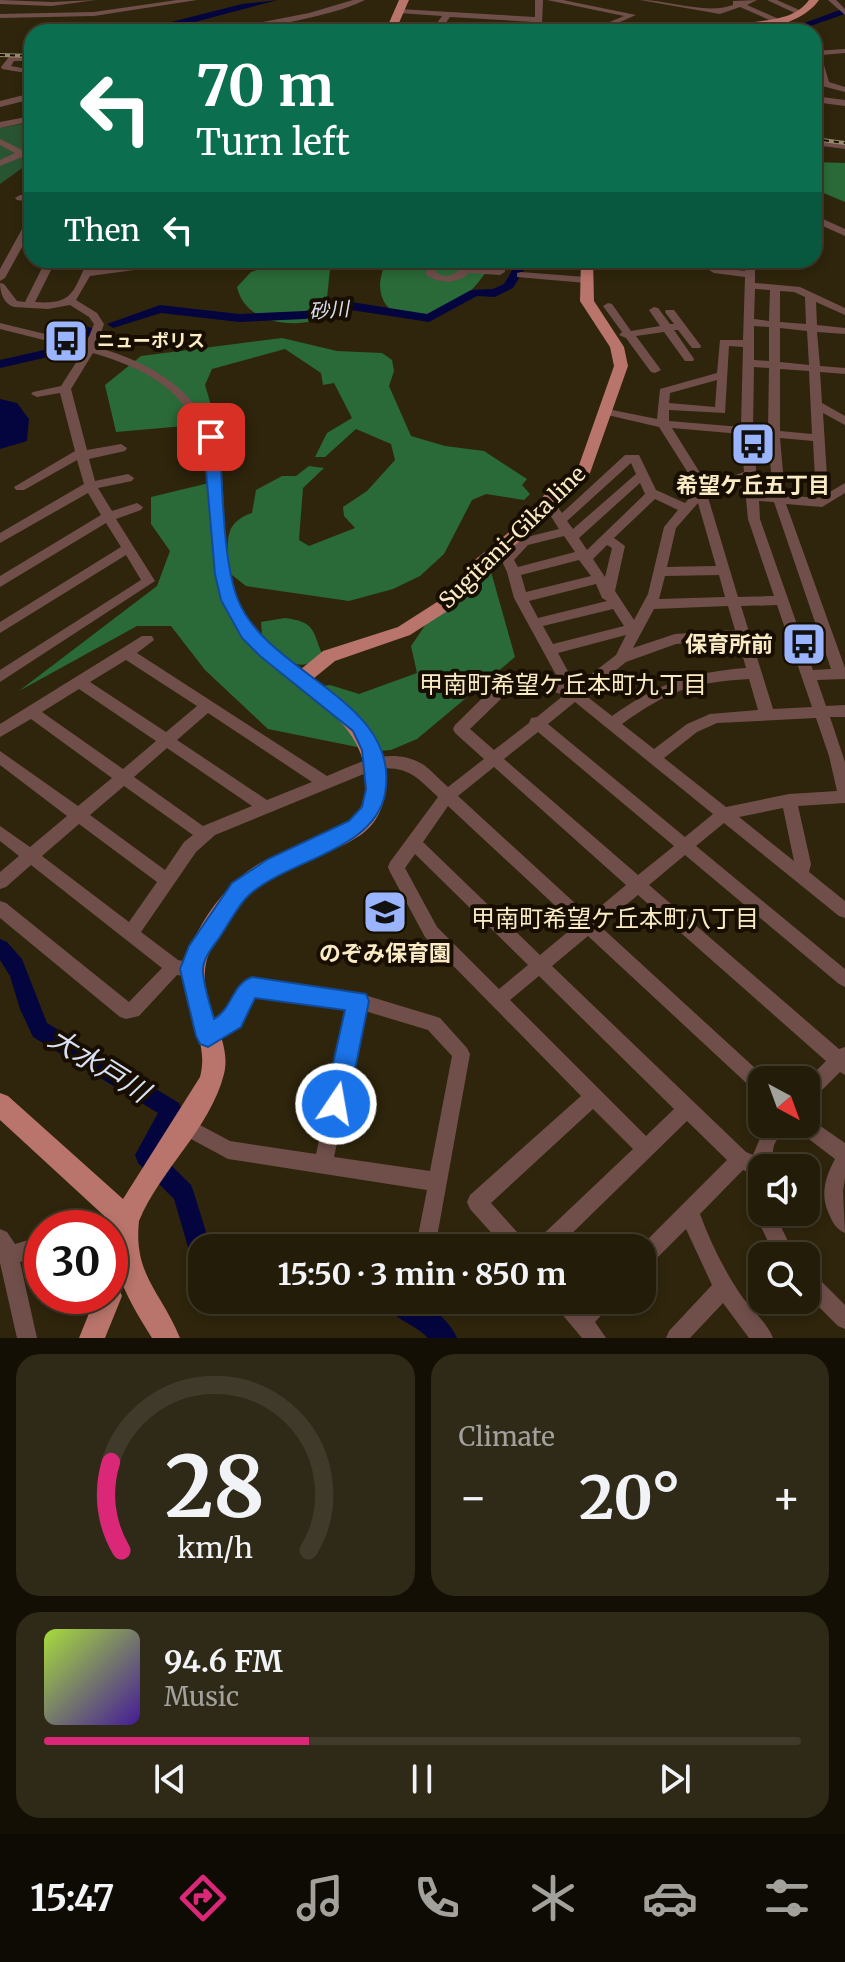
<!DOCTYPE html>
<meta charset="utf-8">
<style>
:root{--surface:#231c09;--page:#2f2917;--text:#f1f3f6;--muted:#a3a19c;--line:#403a2a;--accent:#db2777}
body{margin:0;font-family:Merriweather,"Noto Sans JP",serif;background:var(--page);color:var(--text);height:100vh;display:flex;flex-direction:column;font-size:30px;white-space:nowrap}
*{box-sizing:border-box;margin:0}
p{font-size:26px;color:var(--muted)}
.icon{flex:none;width:44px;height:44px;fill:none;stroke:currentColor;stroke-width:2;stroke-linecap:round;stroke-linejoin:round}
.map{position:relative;height:1338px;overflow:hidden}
.sheet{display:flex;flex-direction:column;gap:16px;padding:16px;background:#130f05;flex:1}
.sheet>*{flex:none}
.guide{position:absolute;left:24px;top:24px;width:798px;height:244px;border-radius:24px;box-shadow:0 4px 12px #0003,0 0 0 2px var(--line);background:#0b6e4f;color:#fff;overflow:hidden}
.needle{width:52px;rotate:139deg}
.fabs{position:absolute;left:748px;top:1066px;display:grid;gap:16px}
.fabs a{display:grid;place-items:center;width:72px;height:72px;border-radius:16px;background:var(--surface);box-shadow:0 4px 12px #0003,0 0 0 2px var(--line);font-size:40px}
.speed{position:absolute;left:24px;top:1210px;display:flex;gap:16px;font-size:40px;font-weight:700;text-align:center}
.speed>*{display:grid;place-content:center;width:104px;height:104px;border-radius:50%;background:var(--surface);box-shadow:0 4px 12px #0003,0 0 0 2px var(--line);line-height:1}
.speed .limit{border:12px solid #d22;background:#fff;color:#111}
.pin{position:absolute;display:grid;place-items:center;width:68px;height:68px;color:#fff;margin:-34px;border-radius:16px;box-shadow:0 4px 12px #0006}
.me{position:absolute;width:88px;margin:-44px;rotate:12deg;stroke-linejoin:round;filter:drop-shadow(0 0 6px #0008)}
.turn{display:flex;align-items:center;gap:28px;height:168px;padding:0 40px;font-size:36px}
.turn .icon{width:104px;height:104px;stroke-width:2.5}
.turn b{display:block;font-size:56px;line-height:68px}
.then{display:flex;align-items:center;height:76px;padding:0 40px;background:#0003;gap:16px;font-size:30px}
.big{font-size:60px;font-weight:700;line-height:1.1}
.sheet .card{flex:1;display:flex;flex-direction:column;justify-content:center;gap:12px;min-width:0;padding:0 28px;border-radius:24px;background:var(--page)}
.sheet .dial{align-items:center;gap:0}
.dial svg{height:208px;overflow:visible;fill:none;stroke:var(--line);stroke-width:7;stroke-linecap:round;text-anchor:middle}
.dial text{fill:var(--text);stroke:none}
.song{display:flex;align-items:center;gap:24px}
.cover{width:96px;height:96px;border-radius:12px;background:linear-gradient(135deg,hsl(80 70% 55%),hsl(260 70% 35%))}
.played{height:8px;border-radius:4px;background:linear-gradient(90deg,var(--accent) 35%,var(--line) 35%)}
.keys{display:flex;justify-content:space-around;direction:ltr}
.heat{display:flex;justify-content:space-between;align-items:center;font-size:44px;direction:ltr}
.sheet .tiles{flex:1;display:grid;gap:16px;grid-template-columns:1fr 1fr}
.card:last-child{grid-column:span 2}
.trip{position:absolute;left:188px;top:1234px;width:468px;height:80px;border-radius:24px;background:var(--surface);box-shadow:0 4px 12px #0003,0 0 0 2px var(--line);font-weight:700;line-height:80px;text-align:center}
.dock{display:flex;height:128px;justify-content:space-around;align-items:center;background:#0e0b04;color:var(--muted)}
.dock .icon{width:56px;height:56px}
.dock .current{color:var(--accent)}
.dock b{font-size:36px;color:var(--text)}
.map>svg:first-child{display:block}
</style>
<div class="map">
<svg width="845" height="1338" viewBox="0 0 845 1338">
<rect width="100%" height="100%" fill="#2f250c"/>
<path fill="#295431" d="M21 124 32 130V161L0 184V128Z"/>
<g fill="#2a6a38">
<path d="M814 162 845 163V202L814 189Z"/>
<path d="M285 260H331L325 317C295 330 245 324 237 287L251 272Z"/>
<path d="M385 260H495C484 275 473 291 458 303 434 323 381 327 380 285 380 277 384 268 385 260Z"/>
<path d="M282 338 337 351 382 353 392 360 394 371 389 386 411 436 445 446 484 451 527 479 522 485 530 494 524 500 486 494 472 500 444 554 420 576 393 589 349 601 246 586 228 572 216 570C235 637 256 647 307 688L330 685 359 694 417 673 411 646 426 624 467 592 488 561 515 657 417 739 391 750 377 751 268 729 205 670 171 626H137L19 691 157 586 170 551 151 524V497L209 483 216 558 228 556C227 533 229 521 252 513L256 490 282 476H296L309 466 324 468 303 488 299 540 309 546 355 528 344 516 343 507 367 491 395 460 391 444 356 429 325 457H315L327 433 352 418 334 383 323 385 321 373 285 349 212 369 205 385 213 412 196 425 116 432 105 385 141 356Z"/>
<path d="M285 618C314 622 312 628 322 654 298 679 281 655 262 635L261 622Z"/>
</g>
<g fill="#04053e">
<path d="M278 0 180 26 193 25 159 32H132L242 4Z"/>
<path d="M0 399 17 403 29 419 27 441 0 449Z"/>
</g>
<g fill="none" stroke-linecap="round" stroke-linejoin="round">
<g fill="#04053e" fill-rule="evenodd">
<path d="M845 8V14L793 32H780Z"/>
<path d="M518 260H530L513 288 495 297 477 296 429 322 351 310 305 319 239 322 161 313 113 328 107 324 160 305 239 314 305 311 351 302 427 314 471 290 493 289 504 284Z"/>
<path d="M88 327 92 328V334L80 342H72V336Z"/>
<path d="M66 345 70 346V352L0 368V360Z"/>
<path d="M0 939 7 942 22 959 47 1023 179 1103 182 1110 159 1153 191 1185 194 1193 211 1248H202V1268L194 1265 191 1257 174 1199 138 1163 135 1155 158 1113 33 1037 20 1009 10 976 0 960Z"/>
<path d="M381 1300C391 1300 404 1298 414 1300 431 1304 451 1323 457 1338H428C415 1324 389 1317 381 1300Z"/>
</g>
<g fill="#704f4a" fill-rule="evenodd">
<path d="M0 0 52 2 96 0 52 6 0 4Z"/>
<path d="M177 0H197L94 16 0 18V14L94 12Z"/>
<path d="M353 0H365C334 16 248 32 212 32L309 13Z"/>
<path d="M535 0H543L542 25 574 32 535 30 534 22 450 17 440 31 422 32 434 27 442 16 399 13 395 11 399 9 535 17Z"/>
<path d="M547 0H563L636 15 597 32H586L624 16Z"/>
<path d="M640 0C670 0 705 15 733 5V1L757 0 747 5 781 20 774 22 740 7 720 14Z"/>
<path d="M767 0H777L806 13 799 15Z"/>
<path d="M828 0H836L845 9V15Z"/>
<path d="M845 49V53L821 55 829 82 845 87V92L822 86 814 60V51Z"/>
<path d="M9 57H32V61H14L11 66 32 70V74L2 69 1 67Z"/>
<path d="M32 93V99L0 107V101Z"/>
<path d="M814 96 845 100V106L814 102Z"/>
<path d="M26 117 32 124V136L29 135 23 123 0 128V122Z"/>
<path d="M0 139 32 155V161L22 157 0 166V160L15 153 0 145Z"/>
<path d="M814 139 845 143V149L814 145Z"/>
<path d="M20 195 32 196V202L17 200 15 198Z"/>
<path d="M814 215 845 229V236L814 222Z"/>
<path d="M32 217V229L5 278 0 281V269L27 220Z"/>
<path d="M46 260H56L35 302C74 305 73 291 88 260H98L93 270 165 260H191L186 263 90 276 76 300 97 313 104 324 96 347C150 362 201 391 217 448 223 469 223 493 224 515 225 546 226 582 241 611 256 638 283 656 306 675L308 679 306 683H296C268 659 237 636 223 600 213 572 212 539 212 509 209 418 182 379 93 353L71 389 87 450 121 444 127 448 125 451 89 459 95 481 128 474 134 478 132 481 98 488 112 511 137 503 143 507 141 510 116 519 155 581 0 682V670L141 580 126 555 0 633V622L121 547 106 523 0 587V576L101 515 88 493 0 543V533L84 484 77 460 24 490H16L14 487 75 451 60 393 37 397 31 394 33 392 61 386 84 350 0 329V323L86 344 94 324 89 317 70 305 48 309 14 307C4 304 0 293 0 283L4 284 17 301 25 302Z"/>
<path d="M427 260H437L435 272C453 282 453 270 467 267 475 265 487 268 495 269V260H505V272L500 275 469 273 463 278 449 282 436 280 426 275Z"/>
<path d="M692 260H705L720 268 745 271V260H755V283L800 287 845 308V315L816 302 817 325 845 328V334L817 332 820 366 845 368V374L820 372 822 403 845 416V425L823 413 828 493 845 483V493L822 507 786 504 845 668V679L817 680 826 706 845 705V717H830L845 762V803L798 806 811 864 809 872 845 901V918L839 916 724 823 696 846 845 969V987L839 984 685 855 649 885 839 1049 845 1047V1075L840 1072 812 1100 806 1103V1081L826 1061 638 895 600 926 768 1080H762V1095L756 1092 588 936 552 966 746 1152 753 1155 766 1124H786L774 1145 770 1168H762V1212H774L795 1256H775L754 1212 756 1208 752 1201 751 1173 743 1170 700 1214C711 1244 725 1272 743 1298 753 1311 767 1323 773 1338H749L723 1303 690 1338H666L669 1331 712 1285 686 1229 649 1266 642 1269V1248H639L727 1160 687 1121 557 1248H533L536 1241 633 1149 593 1109 491 1203 525 1241 528 1248H505L470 1209 467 1202 470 1195 581 1096 425 937 390 872 388 867 390 862 438 797C417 777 407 765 376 769L215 835 196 852 141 932 178 960 197 964 199 969 197 974 191 977 177 975 139 1016 126 1019 120 1017 0 918V901L6 903 129 1002 162 968 31 865 6 887 0 889V872L19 856 0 841V826L30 847 67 816 0 765V751L78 806 112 778 31 719 0 737V724L142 636H152L154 640 137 653 327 776C358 763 391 745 424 765 432 771 440 780 448 787L484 759 455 733 453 729 455 725C475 706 495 682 522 672L561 684 514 598 507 572 501 559 519 539 559 529 542 502 544 499H552L562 513 625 455H639L656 490 685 503 695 492 690 476 659 427 603 414 601 412 607 409 657 419 660 389 717 373 720 340H743L745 277 714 273ZM755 289 770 290 769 321 754 319ZM780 291 794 292 805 297 806 324 780 322ZM754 326 769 327V361L754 360ZM780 328 807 331 809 365 780 362ZM729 346 743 347 741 427 669 421V410L725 413ZM754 367 769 368 768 429 753 428ZM780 369 809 371 812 434 780 431ZM717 380 715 407 669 403 670 393ZM672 428 741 434 744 472 705 486 702 476ZM753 435 768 437 773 494 758 493ZM780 438 813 441 816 498 785 495ZM631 463 636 474 573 529 567 521ZM745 481 746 493 744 496 746 499 748 519 774 596 738 597 707 494ZM640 483 645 494 587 550 579 538ZM655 499 678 510 664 527 648 594 634 620 615 591 625 546 614 538ZM759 501 774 502 831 669 813 670 760 519ZM698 503 716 566 667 567 676 528ZM564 536 575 552 518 567 514 560 528 545ZM607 545 612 548 605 577 593 559ZM579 560 591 576 526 592 521 575ZM719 575 725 597 659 599 665 576ZM596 584 602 598 607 601 538 618 529 601ZM777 605 812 707 773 709 741 606ZM728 606 735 630 675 634 633 648 654 609ZM613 609 624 626 553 644 543 626ZM626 635 616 655 576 686 558 653ZM738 639 746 668C691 672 657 684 612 716L585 695 626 662 676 644ZM126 660 197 706 166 732 90 682ZM749 679 758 710 710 714 687 724 654 749 622 724C668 691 693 682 749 679ZM524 683 564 695 537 717 531 718 529 723 494 750 470 729 505 695ZM79 689 156 741 123 769 42 712ZM575 702 713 814 685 837 548 724ZM208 713 312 782 267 800 177 740ZM816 718 829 756 837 791 789 794 726 807 664 758 697 732 717 723ZM538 732 674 846 638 875 504 759ZM167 748 252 806 203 826 134 777ZM494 767 626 885 589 916 458 796ZM124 786 193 835 184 842 165 870 90 815ZM448 806 576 925 540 955 423 842ZM783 808 794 861 739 817ZM79 824 157 882 129 922 42 856ZM415 854 528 965 499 989 437 927 405 868ZM539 976 674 1109 646 1136 510 1000Z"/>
<path d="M521 272 586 277 591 280 586 283 517 277V273Z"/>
<path d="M608 303 612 304 631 331 660 326 649 310 654 307 658 308 670 324H674L665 312 666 310H674L701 346 700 348H692L678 330H674L694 359 693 361H685L664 332 636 336 661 370 655 373 651 372 626 338 619 335 622 332 603 306Z"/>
<path d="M252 979 358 993 434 1016 440 1018 467 1048 470 1054 435 1248H417L416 1246 427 1190 228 1159 178 1132 176 1126 178 1120 185 1117 230 1141 316 1154 348 1008 255 995 239 1026 208 1044 202 1042 199 1036C205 1025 216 1024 225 1015 237 1004 234 986 252 979ZM365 1011 428 1030 452 1056 430 1171 334 1157Z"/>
<path d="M806 1116 845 1143V1178L843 1191 845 1233C836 1229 833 1223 829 1214 820 1194 825 1178 835 1159L797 1130 795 1124H806Z"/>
<path d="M0 1229 7 1232 15 1244 42 1236V1256L20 1262 37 1338H17L0 1263Z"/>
<path d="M806 1270 813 1273 845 1305V1329L838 1326 806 1294Z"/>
<path d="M553 1300H576L582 1306 588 1300H612L609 1307 595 1322 606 1338H582L556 1307Z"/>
</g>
<g fill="#b9746b" fill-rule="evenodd">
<path d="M399 0H409L395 32H385Z"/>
<path d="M809 0H819C800 27 753 32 722 32 748 15 789 28 809 0Z"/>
<path d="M581 260H593L594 301 624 347 628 366 590 473 557 502 532 531 488 567 449 610 410 635 335 661 313 679C330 691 347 703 360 718 388 749 400 809 359 836 329 856 291 862 261 884 240 900 221 927 210 951 190 996 234 1034 224 1074 210 1129 160 1170 139 1221 133 1275 162 1293 180 1338H152C130 1303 108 1267 113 1224L0 1120V1093L8 1096 123 1199 200 1077C213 1028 163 1000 195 937 207 913 226 887 248 871 274 851 307 845 336 830 355 819 367 805 366 782 365 734 329 710 295 684L292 679 295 674 323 651 398 627 437 602 476 559 520 523 545 494 578 468 614 366 610 347 580 301Z"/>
<path d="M110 1283 118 1287 122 1296 105 1338H79L96 1296H110Z"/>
</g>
<g stroke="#978b6b" stroke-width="4">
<g id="rail">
<path d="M0 55 32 56"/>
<path d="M814 139 845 143"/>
</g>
</g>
<use href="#rail" stroke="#170e00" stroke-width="2" stroke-dasharray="5" stroke-linecap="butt"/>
</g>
<path fill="#1a73e8" stroke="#114b97" stroke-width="2" d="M211 432 219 437C223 482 222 560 238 600 269 676 402 700 385 794 374 851 289 859 249 895 238 905 230 922 221 935 214 946 202 958 203 972 204 988 210 1004 214 1019 233 1008 231 985 252 977L366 994 369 1001 348 1104 345 1112 336 1116 328 1112 324 1104 345 1010 255 998 241 1027 208 1047 200 1044 196 1036 180 969 189 946 232 883 268 859 349 821 362 807 366 789 362 750 353 731 260 656 242 638 221 600 215 574 203 437Z"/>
<defs>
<g id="bus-square" transform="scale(2.3)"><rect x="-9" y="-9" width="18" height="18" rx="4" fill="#9ab5fd" stroke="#170e00"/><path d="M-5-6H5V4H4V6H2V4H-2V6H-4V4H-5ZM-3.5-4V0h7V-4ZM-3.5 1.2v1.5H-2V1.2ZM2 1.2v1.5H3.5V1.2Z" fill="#111"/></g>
<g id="school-square" transform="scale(2.3)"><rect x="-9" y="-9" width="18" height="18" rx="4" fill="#9ab5fd" stroke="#170e00"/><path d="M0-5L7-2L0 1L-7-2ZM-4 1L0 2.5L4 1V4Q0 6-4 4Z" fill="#111"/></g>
</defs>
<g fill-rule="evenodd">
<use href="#bus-square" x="66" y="341"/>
<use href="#bus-square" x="753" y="444"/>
<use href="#bus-square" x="804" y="644"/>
<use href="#school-square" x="385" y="912"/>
</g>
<g text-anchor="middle" stroke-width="8" stroke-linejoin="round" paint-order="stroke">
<g font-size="18" font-weight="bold" fill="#faebc5" stroke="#170e00" text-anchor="start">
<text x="97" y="347">ニューポリス</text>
</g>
<g font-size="20" font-style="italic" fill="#d9e0f3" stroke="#170e00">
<text transform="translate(329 310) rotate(-4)" y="7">砂川</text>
</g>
<g font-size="22" font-weight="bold" fill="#faebc5" stroke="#170e00">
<text x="753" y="493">希望ケ丘五丁目</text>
<text x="773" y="652" text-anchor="end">保育所前</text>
<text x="385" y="961">のぞみ保育園</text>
</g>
<g font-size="22" fill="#faebc5" stroke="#170e00">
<text transform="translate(512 537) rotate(-44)" y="8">Sugitani-Gika line</text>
</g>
<g font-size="24" fill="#faebc5" stroke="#170e00">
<text x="563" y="693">甲南町希望ケ丘本町九丁目</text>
<text x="615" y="927">甲南町希望ケ丘本町八丁目</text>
</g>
<g font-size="28" font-style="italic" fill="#d9e0f3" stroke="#170e00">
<text transform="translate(99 1065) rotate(32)" y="10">大水戸川</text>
</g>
</g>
</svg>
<div class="fabs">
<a><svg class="needle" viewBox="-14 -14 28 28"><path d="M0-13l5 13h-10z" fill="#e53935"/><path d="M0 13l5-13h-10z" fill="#a3a19c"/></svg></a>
<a><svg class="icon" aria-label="sound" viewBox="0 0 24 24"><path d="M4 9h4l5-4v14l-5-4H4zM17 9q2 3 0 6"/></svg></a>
<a><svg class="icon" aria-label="search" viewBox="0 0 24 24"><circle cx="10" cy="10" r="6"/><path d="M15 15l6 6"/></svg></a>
</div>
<div class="speed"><div class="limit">30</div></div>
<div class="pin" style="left:211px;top:437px;background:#d93025"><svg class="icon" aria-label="arrive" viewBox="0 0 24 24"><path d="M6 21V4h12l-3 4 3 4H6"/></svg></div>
<svg class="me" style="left:336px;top:1104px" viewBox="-20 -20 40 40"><circle r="17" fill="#1a73e8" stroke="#fff" stroke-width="3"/><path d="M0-11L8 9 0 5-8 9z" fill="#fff"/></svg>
<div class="trip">15:50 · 3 min · 850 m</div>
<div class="guide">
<div class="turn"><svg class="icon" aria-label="left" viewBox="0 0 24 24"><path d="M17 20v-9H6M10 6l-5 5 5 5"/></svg><div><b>70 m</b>Turn left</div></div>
<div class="then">Then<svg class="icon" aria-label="left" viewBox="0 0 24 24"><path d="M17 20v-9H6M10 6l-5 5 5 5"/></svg></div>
</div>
</div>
<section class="sheet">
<div class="tiles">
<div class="card dial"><svg viewBox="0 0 100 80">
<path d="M14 69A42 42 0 1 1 86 69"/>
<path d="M14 69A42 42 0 0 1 10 35" stroke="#db2777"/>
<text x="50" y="56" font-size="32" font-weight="700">28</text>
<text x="50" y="72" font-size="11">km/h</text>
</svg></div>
<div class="card"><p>Climate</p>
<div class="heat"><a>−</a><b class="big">20°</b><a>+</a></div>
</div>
<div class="card">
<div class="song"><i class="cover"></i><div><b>94.6 FM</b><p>Music</p></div></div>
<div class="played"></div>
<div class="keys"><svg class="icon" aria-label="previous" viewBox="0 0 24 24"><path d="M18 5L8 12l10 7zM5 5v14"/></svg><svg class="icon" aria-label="pause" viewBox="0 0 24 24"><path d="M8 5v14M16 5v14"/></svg><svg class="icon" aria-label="next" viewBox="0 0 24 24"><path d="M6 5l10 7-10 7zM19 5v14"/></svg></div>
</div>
</div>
</section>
<nav class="dock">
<b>15:47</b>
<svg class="icon current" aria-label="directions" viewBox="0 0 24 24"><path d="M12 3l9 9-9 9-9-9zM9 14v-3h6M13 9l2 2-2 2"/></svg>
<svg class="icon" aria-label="music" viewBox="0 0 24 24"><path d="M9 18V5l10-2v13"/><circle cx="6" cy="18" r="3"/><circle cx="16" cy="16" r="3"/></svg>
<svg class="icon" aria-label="phone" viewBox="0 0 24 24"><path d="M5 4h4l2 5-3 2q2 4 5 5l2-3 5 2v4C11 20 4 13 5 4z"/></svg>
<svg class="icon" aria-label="climate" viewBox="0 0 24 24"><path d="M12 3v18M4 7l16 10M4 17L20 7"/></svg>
<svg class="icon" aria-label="car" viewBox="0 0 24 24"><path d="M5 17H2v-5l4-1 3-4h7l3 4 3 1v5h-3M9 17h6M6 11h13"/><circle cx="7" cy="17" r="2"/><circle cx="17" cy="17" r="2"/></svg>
<svg class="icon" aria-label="filters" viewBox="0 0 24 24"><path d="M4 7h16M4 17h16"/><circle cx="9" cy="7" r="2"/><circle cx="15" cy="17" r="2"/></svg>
</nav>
